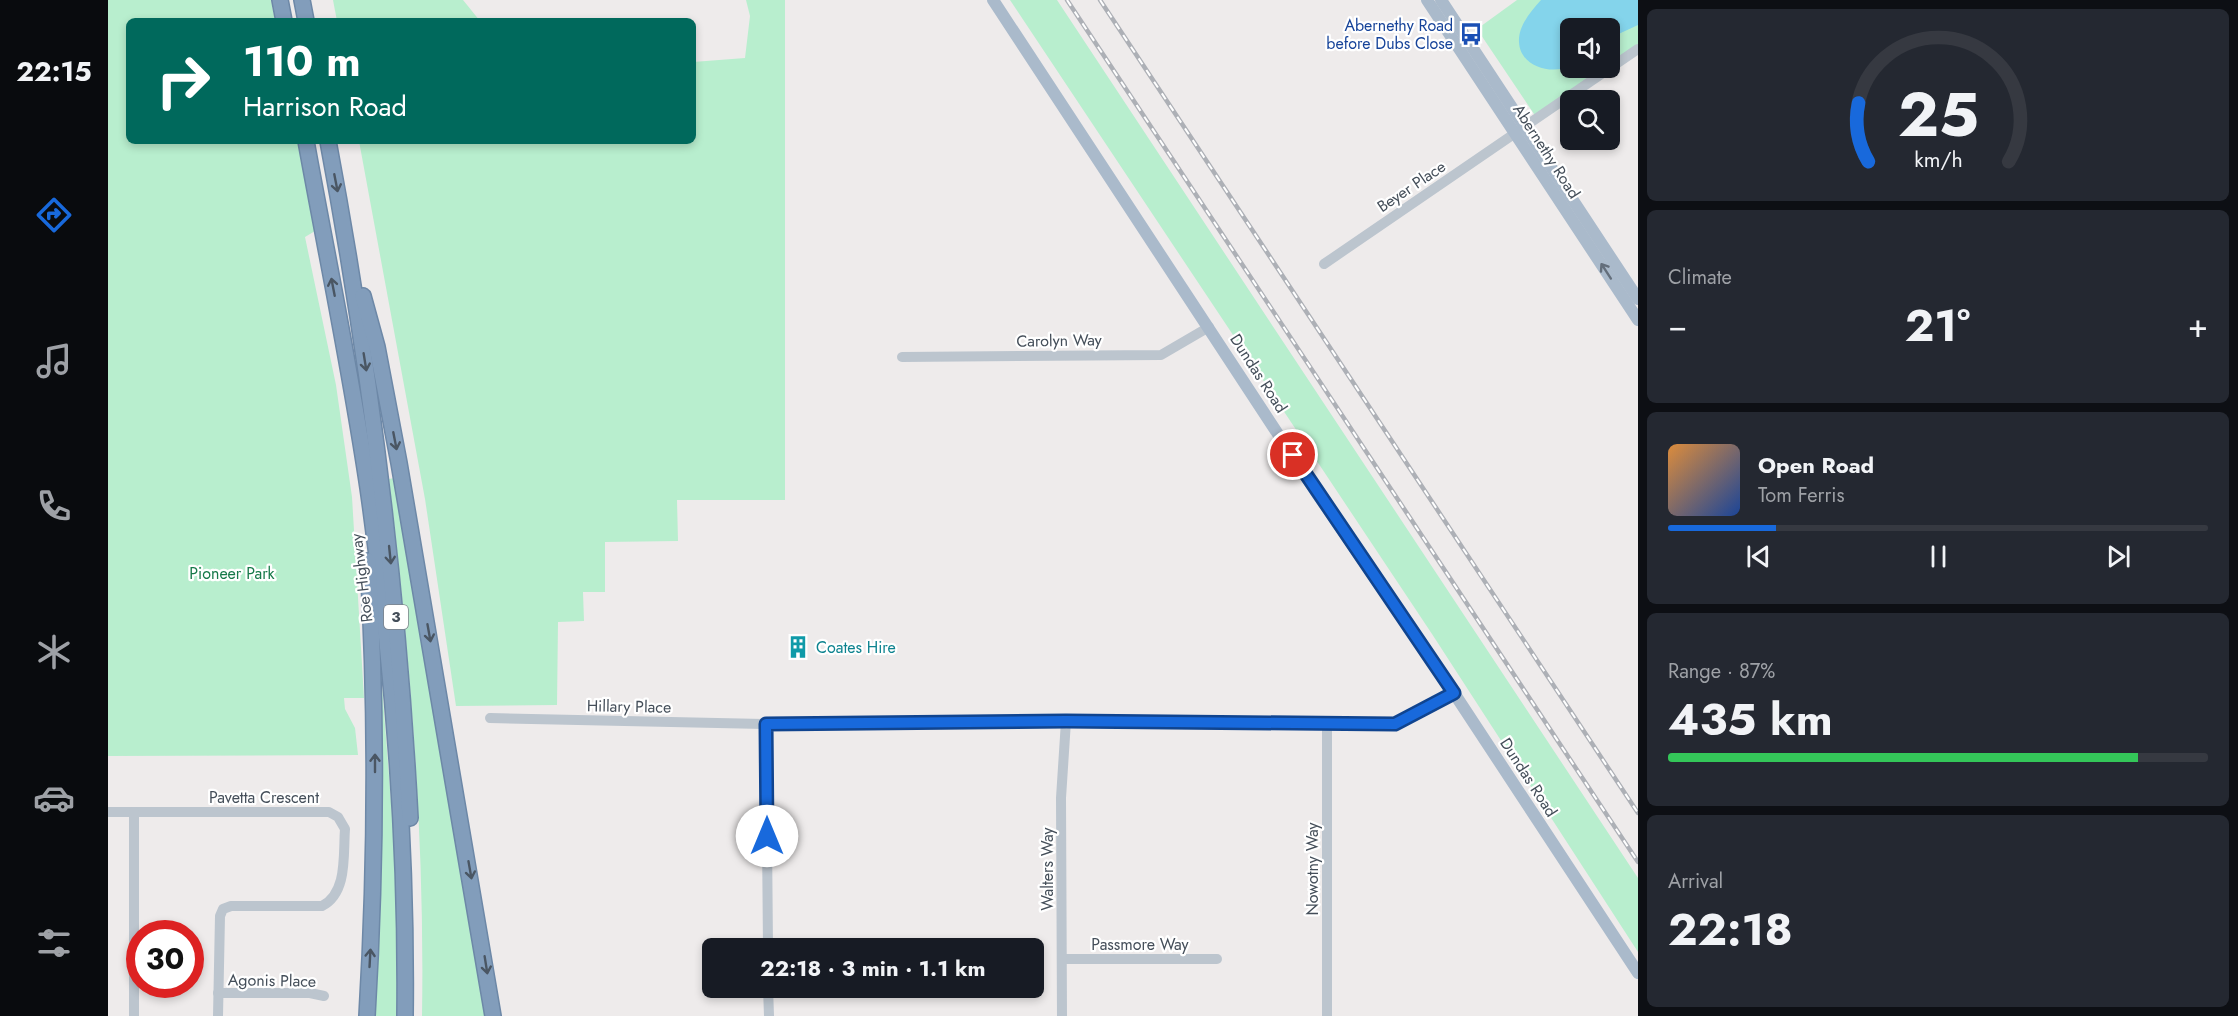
<!DOCTYPE html>
<meta charset="utf-8">
<style>
:root{--surface:#171b24;--page:#242831;--text:#f1f3f6;--muted:#9ea1a6;--line:#363941;--accent:#1869dc}
body{margin:0;font-family:Jost,sans-serif;background:var(--page);color:var(--text);height:100vh;display:flex;flex-direction:column;font-size:22px;white-space:nowrap}
*{box-sizing:border-box;margin:0}
p{font-size:20px;color:var(--muted)}
.icon{flex:none;width:33px;height:33px;fill:none;stroke:currentColor;stroke-width:2;stroke-linecap:round;stroke-linejoin:round}
.map{position:relative;flex:1;overflow:hidden}
.side{display:flex;flex-direction:column;gap:9px;padding:9px;background:#0d0f14;width:600px}
.side>*{flex:none}
.banner{position:absolute;left:18px;top:18px;width:570px;height:126px;border-radius:9px;box-shadow:0 3px 9px #0003;background:#00695c;color:#fff;overflow:hidden}
.fabs{position:absolute;left:1452px;top:18px;display:grid;gap:12px}
.fabs a{display:grid;place-items:center;width:60px;height:60px;border-radius:9px;background:var(--surface);box-shadow:0 3px 9px #0003;font-size:30px}
.speed{position:absolute;left:18px;top:920px;display:flex;gap:12px;font-size:30px;font-weight:700;text-align:center}
.speed>*{display:grid;place-content:center;width:78px;height:78px;border-radius:50%;background:var(--surface);box-shadow:0 3px 9px #0003;line-height:1}
.speed .limit{border:9px solid #d22;background:#fff;color:#111}
.pin{position:absolute;display:grid;place-items:center;width:51px;height:51px;color:#fff;margin:-26px;border:3px solid #fff;border-radius:50%;box-shadow:0 2px 6px #0007}
.me{position:absolute;width:66px;margin:-33px;rotate:0deg;stroke-linejoin:round;filter:drop-shadow(0 0 4px #0008)}
.turn{display:flex;align-items:center;gap:21px;height:126px;padding:0 18px;font-size:27px}
.turn .icon{width:78px;height:78px;stroke-width:2.5}
.turn b{display:block;font-size:42px;line-height:51px}
.big{font-size:45px;font-weight:700;line-height:1.1}
.side .widget{flex:1;display:flex;flex-direction:column;justify-content:center;gap:9px;min-width:0;padding:0 21px;border-radius:9px;background:var(--page)}
.side .dial{align-items:center;gap:0}
.dial svg{height:156px;overflow:visible;fill:none;stroke:var(--line);stroke-width:7;stroke-linecap:round;text-anchor:middle}
.dial text{fill:var(--text);stroke:none}
.song{display:flex;align-items:center;gap:18px}
.cover{width:72px;height:72px;border-radius:9px;background:linear-gradient(135deg,hsl(30 70% 55%),hsl(220 70% 35%))}
.played{height:6px;border-radius:3px;background:linear-gradient(90deg,var(--accent) 20%,var(--line) 20%)}
.keys{display:flex;justify-content:space-around;direction:ltr}
.heat{display:flex;justify-content:space-between;align-items:center;font-size:33px;direction:ltr}
.charge{height:9px;border-radius:4px;background:linear-gradient(90deg,#34c759 87%,var(--line) 0)}
.trip{position:absolute;left:594px;top:938px;width:342px;height:60px;border-radius:9px;background:var(--surface);box-shadow:0 3px 9px #0003;font-weight:700;line-height:60px;text-align:center}
main{display:flex;flex:1;min-height:0}
.dock{display:flex;flex-direction:column;width:108px;justify-content:space-around;align-items:center;background:#090b0e;color:var(--muted)}
.dock .icon{width:42px;height:42px}
.dock .current{color:var(--accent)}
.dock b{font-size:27px;color:var(--text)}
.map>svg:first-child{display:block}
</style>
<main>
<nav class="dock">
<b>22:15</b>
<svg class="icon current" aria-label="directions" viewBox="0 0 24 24"><path d="M12 3l9 9-9 9-9-9zM9 14v-3h6M13 9l2 2-2 2"/></svg>
<svg class="icon" aria-label="music" viewBox="0 0 24 24"><path d="M9 18V5l10-2v13"/><circle cx="6" cy="18" r="3"/><circle cx="16" cy="16" r="3"/></svg>
<svg class="icon" aria-label="phone" viewBox="0 0 24 24"><path d="M5 4h4l2 5-3 2q2 4 5 5l2-3 5 2v4C11 20 4 13 5 4z"/></svg>
<svg class="icon" aria-label="climate" viewBox="0 0 24 24"><path d="M12 3v18M4 7l16 10M4 17L20 7"/></svg>
<svg class="icon" aria-label="car" viewBox="0 0 24 24"><path d="M5 17H2v-5l4-1 3-4h7l3 4 3 1v5h-3M9 17h6M6 11h13"/><circle cx="7" cy="17" r="2"/><circle cx="17" cy="17" r="2"/></svg>
<svg class="icon" aria-label="filters" viewBox="0 0 24 24"><path d="M4 7h16M4 17h16"/><circle cx="9" cy="7" r="2"/><circle cx="15" cy="17" r="2"/></svg>
</nav>
<div class="map">
<svg width="1530" height="1016" viewBox="0 0 1530 1016">
<rect width="100%" height="100%" fill="#eeebeb"/>
<g fill="#b8eece" fill-rule="evenodd">
<path d="M0 0H163L167 21H21V141H190L207 231 197 237 228 385 244 497 256 698H236L237 709 247 728 250 755 0 756Z"/>
<path d="M225 0H355L372 21H229Z"/>
<path d="M638 0H677V500H569L570 541 497 542V592H475L476 621 450 622 449 705 348 706 317 499 251 141H585V62L637 58 642 16Z"/>
<path d="M902 0H949L1530 878V952L1324 634Z"/>
<path d="M1409 0H1530V49L1428 117 1369 29ZM1462 28H1502V68H1462Z"/>
<path d="M291 477 380 1016H314C317 837 302 657 281 479Z"/>
<path d="M269 622 288 866 292 1016H263Z"/>
</g>
<path fill="#84d4eb" d="M1433 0H1530V25L1502 38V28H1462V66C1444 75 1412 67 1411 42 1410 26 1423 11 1433 0Z"/>
<g fill="none" stroke-linecap="round" stroke-linejoin="round">
<g stroke="#6d88a7" stroke-width="18">
<g id="highway">
<path d="M172 0 176 21"/>
<path d="M194 0 198 21"/>
<path d="M198 141C219 257 243 372 260 488 285 663 299 840 297 1016"/>
<path d="M220 141C262 365 290 591 302 818"/>
<path d="M255 296 269 347 291 463 385 1016"/>
<path d="M259 1016C268 864 269 713 260 561"/>
</g>
</g>
<g stroke="#bcc5ce" stroke-width="10">
<path d="M1216 264 1530 49"/>
<path d="M794 357 1053 355 1101 327"/>
<path d="M382 718 658 724"/>
<path d="M0 812H221L230 817 237 829C235 854 240 893 214 906H123L115 909 112 916 110 1016"/>
<path d="M26 812V1016"/>
<path d="M660 948 658 724 958 721 1287 724 1346 693"/>
<path d="M954 959H1109"/>
<path d="M660 987 661 1016"/>
<path d="M110 993H202L216 996"/>
<path d="M954 1016 953 798 958 721"/>
<path d="M1219 1016V722"/>
</g>
<g stroke="#aabacb" stroke-width="12">
<path d="M885 0 1208 492 1346 693 1530 973"/>
<path d="M1319 0 1530 320"/>
<path d="M1333 0 1530 299"/>
</g>
<use href="#highway" stroke="#829dbb" stroke-width="15"/>
<g stroke="#adb0b6" stroke-width="4.5">
<g id="rail">
<path d="M959 0 1530 862"/>
<path d="M992 0 1530 813"/>
</g>
</g>
<use href="#rail" stroke="#fff" stroke-width="2" stroke-dasharray="7" stroke-linecap="butt"/>
</g>
<defs><path id="oneway-shaft" d="M-6 0H5M1.5-3L5.5 0L1.5 3" fill="none" stroke-width="1.6" stroke-linecap="round" stroke-linejoin="round" transform="scale(1.5)"/></defs>
<g stroke="#4a5663">
<use href="#oneway-shaft" transform="translate(228 183) rotate(79)"/>
<use href="#oneway-shaft" transform="translate(225 287) rotate(-101)"/>
<use href="#oneway-shaft" transform="translate(257 362) rotate(81)"/>
<use href="#oneway-shaft" transform="translate(287 441) rotate(79)"/>
<use href="#oneway-shaft" transform="translate(282 555) rotate(84)"/>
<use href="#oneway-shaft" transform="translate(321 633) rotate(80)"/>
<use href="#oneway-shaft" transform="translate(267 763) rotate(-90)"/>
<use href="#oneway-shaft" transform="translate(362 870) rotate(80)"/>
<use href="#oneway-shaft" transform="translate(262 958) rotate(-87)"/>
<use href="#oneway-shaft" transform="translate(378 965) rotate(81)"/>
</g>
<use stroke="#636e7b" href="#oneway-shaft" transform="translate(1498 271) rotate(-123)"/>
<g fill="none" stroke-linecap="round" stroke-linejoin="round">
<g stroke="#10448f" stroke-width="15">
<path id="route" d="M659 836 658 724 958 721 1287 724 1346 693 1185 455"/>
</g>
<use href="#route" stroke="#1869dc" stroke-width="10"/>
</g>
<defs>
<g id="bus-bare" transform="scale(1.8)"><path d="M-5-6H5V4H4V6H2V4H-2V6H-4V4H-5ZM-3.5-4V0h7V-4ZM-3.5 1.2v1.5H-2V1.2ZM2 1.2v1.5H3.5V1.2Z" fill="#1a4fb4" stroke="#fff" stroke-width="2.5" paint-order="stroke"/></g>
<g id="building-bare" transform="scale(1.8)"><path d="M-4-6H4V6H1V3H-1V6H-4ZM-2.5-4.3h1.7v1.8h-1.7ZM.8-4.3h1.7v1.8H.8ZM-2.5-1h1.7V.8h-1.7ZM.8-1h1.7V.8H.8Z" fill="#0f9aa8" stroke="#fff" stroke-width="2.5" paint-order="stroke"/></g>
</defs>
<g fill-rule="evenodd">
<use href="#bus-bare" x="1363" y="34"/>
<use href="#building-bare" x="690" y="647"/>
</g>
<g text-anchor="middle" stroke-width="4.5" stroke-linejoin="round" paint-order="stroke">
<rect fill="#fff" stroke="#7c838b" stroke-width="1.5" x="276" y="605" width="24" height="24" rx="4.5"/>
<g font-size="15" font-weight="bold" fill="#444e59">
<text x="288" y="622">3</text>
</g>
<g font-size="16" fill="#164399" stroke="#fff" text-anchor="end">
<text x="1345" y="31">Abernethy Road<tspan x="1345" dy="18">before Dubs Close</tspan></text>
</g>
<g font-size="16" fill="#444e59" stroke="#fff">
<text transform="translate(1439 151) rotate(57)" y="6">Abernethy Road</text>
<text transform="translate(1303 186) rotate(-34)" y="6">Beyer Place</text>
<text transform="translate(951 340) rotate(-1)" y="6">Carolyn Way</text>
<text transform="translate(1151 373) rotate(57)" y="6">Dundas Road</text>
<text transform="translate(253 578) rotate(-97)" y="6">Roe Highway</text>
<text transform="translate(521 706) rotate(1)" y="6">Hillary Place</text>
<text transform="translate(1421 777) rotate(57)" y="6">Dundas Road</text>
<text x="156" y="803">Pavetta Crescent</text>
<text transform="translate(939 869) rotate(-90)" y="6">Walters Way</text>
<text transform="translate(1204 869) rotate(-90)" y="6">Nowotny Way</text>
<text x="1032" y="950">Passmore Way</text>
<text transform="translate(164 980) rotate(1)" y="6">Agonis Place</text>
</g>
<g font-size="16" fill="#167949" stroke="#fff">
<text x="124" y="579">Pioneer Park</text>
</g>
<g font-size="16" fill="#0d838f" stroke="#fff" text-anchor="start">
<text x="708" y="653">Coates Hire</text>
</g>
</g>
</svg>
<div class="fabs">
<a><svg class="icon" aria-label="sound" viewBox="0 0 24 24"><path d="M4 9h4l5-4v14l-5-4H4zM17 9q2 3 0 6"/></svg></a>
<a><svg class="icon" aria-label="search" viewBox="0 0 24 24"><circle cx="10" cy="10" r="6"/><path d="M15 15l6 6"/></svg></a>
</div>
<div class="speed"><div class="limit">30</div></div>
<div class="pin" style="left:1185px;top:455px;background:#d93025"><svg class="icon" aria-label="arrive" viewBox="0 0 24 24"><path d="M6 21V4h12l-3 4 3 4H6"/></svg></div>
<svg class="me" style="left:659px;top:836px" viewBox="-20 -20 40 40"><circle r="19" fill="#fff"/><path d="M0-13L10 11 0 6-10 11z" fill="#1869dc"/></svg>
<div class="trip">22:18 · 3 min · 1.1 km</div>
<div class="banner">
<div class="turn"><svg class="icon" aria-label="right" viewBox="0 0 24 24"><path d="M7 20v-9h11M14 6l5 5-5 5"/></svg><div><b>110 m</b>Harrison Road</div></div>
</div>
</div>
<section class="side">
<div class="widget dial"><svg viewBox="0 0 100 80">
<path d="M14 69A42 42 0 1 1 86 69"/>
<path d="M14 69A42 42 0 0 1 9 39" stroke="#1869dc"/>
<text x="50" y="56" font-size="32" font-weight="700">25</text>
<text x="50" y="72" font-size="11">km/h</text>
</svg></div>
<div class="widget"><p>Climate</p>
<div class="heat"><a>−</a><b class="big">21°</b><a>+</a></div>
</div>
<div class="widget">
<div class="song"><i class="cover"></i><div><b>Open Road</b><p>Tom Ferris</p></div></div>
<div class="played"></div>
<div class="keys"><svg class="icon" aria-label="previous" viewBox="0 0 24 24"><path d="M18 5L8 12l10 7zM5 5v14"/></svg><svg class="icon" aria-label="pause" viewBox="0 0 24 24"><path d="M8 5v14M16 5v14"/></svg><svg class="icon" aria-label="next" viewBox="0 0 24 24"><path d="M6 5l10 7-10 7zM19 5v14"/></svg></div>
</div>
<div class="widget"><p>Range · 87%</p><b class="big">435 km</b><div class="charge"></div></div>
<div class="widget"><p>Arrival</p><b class="big">22:18</b></div>
</section>
</main>
